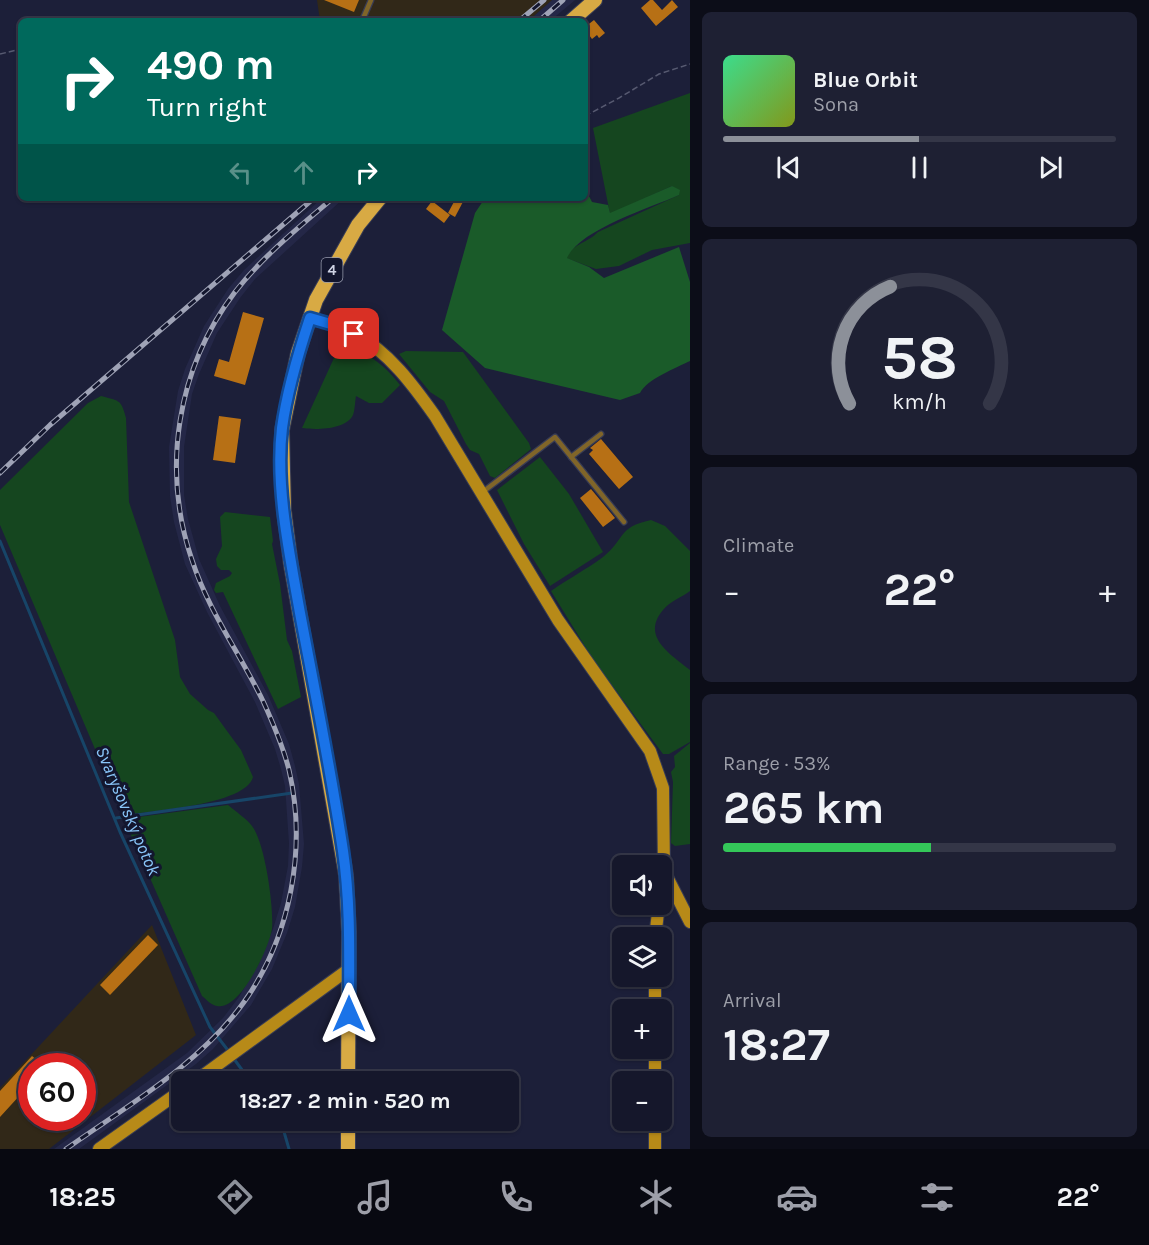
<!DOCTYPE html>
<meta charset="utf-8">
<style>
:root{--surface:#15172b;--page:#1e2033;--text:#f1f3f6;--muted:#9d9fa9;--line:#343647;--accent:#8c9099}
body{margin:0;font-family:Karla,sans-serif;background:var(--page);color:var(--text);height:100vh;display:flex;flex-direction:column;font-size:22px;white-space:nowrap}
*{box-sizing:border-box;margin:0}
p{font-size:20px;color:var(--muted)}
.icon{flex:none;width:33px;height:33px;fill:none;stroke:currentColor;stroke-width:2;stroke-linecap:round;stroke-linejoin:round}
.map{position:relative;flex:1;overflow:hidden}
.panel{display:flex;flex-direction:column;gap:12px;padding:12px;background:#0c0d18;width:459px}
.panel>*{flex:none}
.top-card{position:absolute;left:18px;top:18px;width:570px;height:183px;border-radius:9px;box-shadow:0 2px 4px #0004,0 0 0 2px var(--line);background:#00695c;color:#fff;overflow:hidden}
.tools{position:absolute;left:612px;top:855px;display:grid;gap:12px}
.tools a{display:grid;place-items:center;width:60px;height:60px;border-radius:9px;background:var(--surface);box-shadow:0 2px 4px #0004,0 0 0 2px var(--line);font-size:30px}
.speed{position:absolute;left:18px;top:1053px;display:flex;gap:12px;font-size:30px;font-weight:700;text-align:center}
.speed>*{display:grid;place-content:center;width:78px;height:78px;border-radius:50%;background:var(--surface);box-shadow:0 2px 4px #0004,0 0 0 2px var(--line);line-height:1}
.speed .limit{border:9px solid #d22;background:#fff;color:#111}
.pin{position:absolute;display:grid;place-items:center;width:51px;height:51px;color:#fff;margin:-26px;border-radius:12px;box-shadow:0 3px 9px #0006}
.me{position:absolute;width:66px;margin:-33px;rotate:0deg;stroke-linejoin:round;filter:drop-shadow(0 0 4px #0008)}
.turn{display:flex;align-items:center;gap:21px;height:126px;padding:0 30px;font-size:27px}
.turn .icon{width:78px;height:78px;stroke-width:2.5}
.turn b{display:block;font-size:42px;line-height:51px}
.lanes{display:flex;align-items:center;height:57px;padding:0 30px;background:#0003;justify-content:center;gap:30px;direction:ltr}
.lanes .off{opacity:.35}
.big{font-size:45px;font-weight:700;line-height:1.1}
.panel .widget{flex:1;display:flex;flex-direction:column;justify-content:center;gap:9px;min-width:0;padding:0 21px;border-radius:9px;background:var(--page)}
.panel .dial{align-items:center;gap:0}
.dial svg{height:156px;overflow:visible;fill:none;stroke:var(--line);stroke-width:7;stroke-linecap:round;text-anchor:middle}
.dial text{fill:var(--text);stroke:none}
.song{display:flex;align-items:center;gap:18px}
.cover{width:72px;height:72px;border-radius:9px;background:linear-gradient(135deg,hsl(150 70% 55%),hsl(70 70% 35%))}
.played{height:6px;border-radius:3px;background:linear-gradient(90deg,var(--accent) 50%,var(--line) 50%)}
.keys{display:flex;justify-content:space-around;direction:ltr}
.heat{display:flex;justify-content:space-between;align-items:center;font-size:33px;direction:ltr}
.charge{height:9px;border-radius:4px;background:linear-gradient(90deg,#34c759 53%,var(--line) 0)}
.trip{position:absolute;left:171px;top:1071px;width:348px;height:60px;border-radius:9px;background:var(--surface);box-shadow:0 2px 4px #0004,0 0 0 2px var(--line);font-weight:700;line-height:60px;text-align:center}
.tabs{display:flex;height:96px;justify-content:space-around;align-items:center;background:#080911;color:var(--muted)}
.tabs .icon{width:42px;height:42px}
.tabs .active{color:var(--accent)}
.tabs b{font-size:27px;color:var(--text)}
main{display:flex;flex:1;min-height:0}
.map>svg:first-child{display:block}
</style>
<main>
<div class="map">
<svg width="690" height="1149" viewBox="0 0 690 1149">
<rect width="100%" height="100%" fill="#1c1f39"/>
<g fill="#242747">
<path d="M552 0H575L550 21H528Z"/>
<path d="M322 198H344L255 279 240 298 217 333 199 374 192 394 184 447V495L188 519 199 559 220 606 268 695 289 744 295 766 299 784 304 844 302 867 295 907 287 933 272 969 251 1005 213 1049 196 1064 79 1149H54L187 1053 223 1018 239 997 259 963 273 929 281 903 288 866 289 843 285 786 281 769 275 749 255 702 207 612 185 564 174 522 170 496 169 447 178 391 185 369 204 326 228 289 244 270Z"/>
</g>
<g fill="#312818" fill-rule="evenodd">
<path d="M317 0H552L528 21H320Z"/>
<path d="M152 925 196 1035 49 1149H0V1088ZM32 1066H82V1118H32Z"/>
</g>
<g fill="#15461f">
<path d="M690 93V243L652 250 619 266 596 269 566 258C573 243 588 243 598 232L679 195 672 186 610 214 593 128Z"/>
<path d="M339 347C363 347 386 366 400 385L382 403H369L356 396C355 401 355 410 353 415 346 430 315 430 302 428Z"/>
<path d="M406 351 463 352 529 443 531 449 495 478 490 476 479 454 470 450 466 444 444 401 430 392 399 354Z"/>
<path d="M101 396C118 401 121 398 126 418L129 502 175 640 180 677 190 694 208 710 214 713 227 731 241 750 253 777C246 805 150 811 123 815L0 525V490L88 403Z"/>
<path d="M540 457 569 494 603 552 550 586 524 544 497 490Z"/>
<path d="M225 512 270 517 273 541 272 544 280 584 287 640 292 651 301 697 278 709 223 592 216 593 214 590 216 583 230 576 232 573 229 570H221L217 566 216 559 222 546 220 517Z"/>
<path d="M651 520 665 526 690 551V591C682 597 669 602 663 610 640 637 672 655 690 670V742L669 754H663L594 661 551 591C568 579 587 569 603 557 625 540 617 527 651 520Z"/>
<path d="M690 743V844L675 846 671 843 673 782 671 772 675 767 674 756Z"/>
<path d="M228 805C236 812 246 818 252 826 265 842 274 908 272 929 269 948 240 1011 217 1006 211 1005 207 1000 202 996L124 819Z"/>
</g>
<path fill="#1a5b29" d="M672 186 680 190 679 195C650 208 579 230 567 258L589 267 604 278 679 247 690 282V361C676 368 647 379 640 393L620 400 485 368 442 330 475 213 485 198H585V188L592 202 608 205 610 213Z"/>
<g fill="none" stroke-linecap="round" stroke-linejoin="round">
<g stroke="#174568" stroke-width="3">
<path d="M0 541 120 832 210 1027 230 1053"/>
<path d="M116 818 292 793"/>
<path d="M234 1059 251 1082"/>
<path d="M279 1120 282 1125 289 1149"/>
</g>
</g>
<g fill="#b77015">
<path d="M324 0H359L354 12Z"/>
<path d="M650 0H653L662 10 672 0 678 7 656 26 641 8Z"/>
<path d="M594 20 605 33 599 38 597 35 592 39 589 35 585 39V27Z"/>
<path d="M456 198H465L455 217 448 213Z"/>
<path d="M432 201 450 215 444 223 426 209Z"/>
<path d="M243 312 264 318 245 385 214 376 219 359 229 362Z"/>
<path d="M219 416 241 419 235 463 213 460Z"/>
<path d="M601 439 633 477 619 489 589 454 593 450 590 448Z"/>
<path d="M591 489 615 518 603 527 580 498Z"/>
<path d="M148 935 158 945 110 995 100 985Z"/>
<path d="M32 1056 44 1066H32V1082L0 1117V1091Z"/>
</g>
<g fill="none" stroke-linecap="round" stroke-linejoin="round">
<g stroke="#383c54" stroke-width="7">
<g id="lane">
<path d="M362 21 371 0"/>
<path d="M571 457 601 434"/>
<path d="M484 491 555 437 624 522"/>
</g>
</g>
<g stroke="#383c54" stroke-width="14">
<g id="secondary">
<path d="M310 318C325 322 340 326 354 333 389 352 413 385 435 416L558 620 650 751 663 788 664 871 662 888"/>
<path d="M664 871 690 922"/>
<path d="M655 938 659 904"/>
<path d="M655 1010V976"/>
<path d="M194 1082 349 969"/>
<path d="M655 1082V1048"/>
<path d="M99 1149 182 1090"/>
<path d="M655 1149V1120"/>
</g>
</g>
<g stroke="#383c54" stroke-width="16">
<g id="primary">
<path d="M571 21 595 0"/>
<path d="M348 1082 349 932 346 875 291 565 284 511 282 430 298 353 316 300 358 225 380 198"/>
<path d="M348 1149V1120"/>
</g>
</g>
<g stroke="#575a71" stroke-width="1.5" stroke-dasharray="6 3" stroke-linecap="butt">
<path d="M0 54 21 49"/>
<path d="M585 116 619 98 659 74 690 64"/>
</g>
<use href="#lane" stroke="#806529" stroke-width="4.5"/>
<use href="#secondary" stroke="#b78a18" stroke-width="12"/>
<use href="#primary" stroke="#d8aa44" stroke-width="14"/>
<g stroke="#9fa3b6" stroke-width="5">
<g id="rail">
<path d="M519 21 544 0"/>
<path d="M539 21 563 0"/>
<path d="M0 473 50 425 314 198"/>
<path d="M66 1149C128 1105 199 1065 244 1002 291 936 307 848 289 770 283 746 273 723 263 701 240 654 208 610 192 560 161 469 177 368 235 292 263 256 299 227 333 198"/>
</g>
</g>
<use href="#rail" stroke="#13162e" stroke-width="3" stroke-dasharray="9" stroke-linecap="butt"/>
</g>
<g fill="none" stroke-linecap="round" stroke-linejoin="round">
<g stroke="#114b97" stroke-width="15">
<path id="route" d="M349 1014C349 960 351 905 343 851 331 771 315 692 300 613 290 556 275 487 282 428 287 391 298 354 310 318L334 325 354 334"/>
</g>
<use href="#route" stroke="#1a73e8" stroke-width="10"/>
</g>
<g text-anchor="middle" stroke-width="6" stroke-linejoin="round" paint-order="stroke">
<rect fill="#13162e" stroke="#969aad" stroke-width="1.5" x="321.5" y="258" width="21" height="24" rx="4.5"/>
<g font-size="15" font-weight="bold" fill="#ced2e3">
<text x="332" y="275">4</text>
</g>
<g font-size="18" font-style="italic" fill="#89c5f9" stroke="#13162e">
<text transform="translate(128 811) rotate(67)" y="6">Svaryšovský potok</text>
</g>
</g>
</svg>
<div class="tools">
<a><svg class="icon" aria-label="sound" viewBox="0 0 24 24"><path d="M4 9h4l5-4v14l-5-4H4zM17 9q2 3 0 6"/></svg></a>
<a><svg class="icon" aria-label="layers" viewBox="0 0 24 24"><path d="M12 4l9 5-9 5-9-5zM3 14l9 5 9-5"/></svg></a>
<a>+</a>
<a>−</a>
</div>
<div class="speed"><div class="limit">60</div></div>
<div class="pin" style="left:354px;top:334px;background:#d93025"><svg class="icon" aria-label="arrive" viewBox="0 0 24 24"><path d="M6 21V4h12l-3 4 3 4H6"/></svg></div>
<svg class="me" style="left:349px;top:1014px" viewBox="-20 -20 40 40"><path d="M0-17L14 15 0 8-14 15z" fill="#1a73e8" stroke="#fff" stroke-width="4"/></svg>
<div class="trip">18:27 · 2 min · 520 m</div>
<div class="top-card">
<div class="turn"><svg class="icon" aria-label="right" viewBox="0 0 24 24"><path d="M7 20v-9h11M14 6l5 5-5 5"/></svg><div><b>490 m</b>Turn right</div></div>
<div class="lanes"><svg class="icon off" aria-label="left" viewBox="0 0 24 24"><path d="M17 20v-9H6M10 6l-5 5 5 5"/></svg><svg class="icon off" aria-label="ahead" viewBox="0 0 24 24"><path d="M12 20V5M6 11l6-6 6 6"/></svg><svg class="icon" aria-label="right" viewBox="0 0 24 24"><path d="M7 20v-9h11M14 6l5 5-5 5"/></svg></div>
</div>
</div>
<section class="panel">
<div class="widget">
<div class="song"><i class="cover"></i><div><b>Blue Orbit</b><p>Sona</p></div></div>
<div class="played"></div>
<div class="keys"><svg class="icon" aria-label="previous" viewBox="0 0 24 24"><path d="M18 5L8 12l10 7zM5 5v14"/></svg><svg class="icon" aria-label="pause" viewBox="0 0 24 24"><path d="M8 5v14M16 5v14"/></svg><svg class="icon" aria-label="next" viewBox="0 0 24 24"><path d="M6 5l10 7-10 7zM19 5v14"/></svg></div>
</div>
<div class="widget dial"><svg viewBox="0 0 100 80">
<path d="M14 69A42 42 0 1 1 86 69"/>
<path d="M14 69A42 42 0 0 1 35 9" stroke="#8c9099"/>
<text x="50" y="56" font-size="32" font-weight="700">58</text>
<text x="50" y="72" font-size="11">km/h</text>
</svg></div>
<div class="widget"><p>Climate</p>
<div class="heat"><a>−</a><b class="big">22°</b><a>+</a></div>
</div>
<div class="widget"><p>Range · 53%</p><b class="big">265 km</b><div class="charge"></div></div>
<div class="widget"><p>Arrival</p><b class="big">18:27</b></div>
</section>
</main>
<nav class="tabs">
<b>18:25</b>
<svg class="icon active" aria-label="directions" viewBox="0 0 24 24"><path d="M12 3l9 9-9 9-9-9zM9 14v-3h6M13 9l2 2-2 2"/></svg>
<svg class="icon" aria-label="music" viewBox="0 0 24 24"><path d="M9 18V5l10-2v13"/><circle cx="6" cy="18" r="3"/><circle cx="16" cy="16" r="3"/></svg>
<svg class="icon" aria-label="phone" viewBox="0 0 24 24"><path d="M5 4h4l2 5-3 2q2 4 5 5l2-3 5 2v4C11 20 4 13 5 4z"/></svg>
<svg class="icon" aria-label="climate" viewBox="0 0 24 24"><path d="M12 3v18M4 7l16 10M4 17L20 7"/></svg>
<svg class="icon" aria-label="car" viewBox="0 0 24 24"><path d="M5 17H2v-5l4-1 3-4h7l3 4 3 1v5h-3M9 17h6M6 11h13"/><circle cx="7" cy="17" r="2"/><circle cx="17" cy="17" r="2"/></svg>
<svg class="icon" aria-label="filters" viewBox="0 0 24 24"><path d="M4 7h16M4 17h16"/><circle cx="9" cy="7" r="2"/><circle cx="15" cy="17" r="2"/></svg>
<b>22°</b>
</nav>
